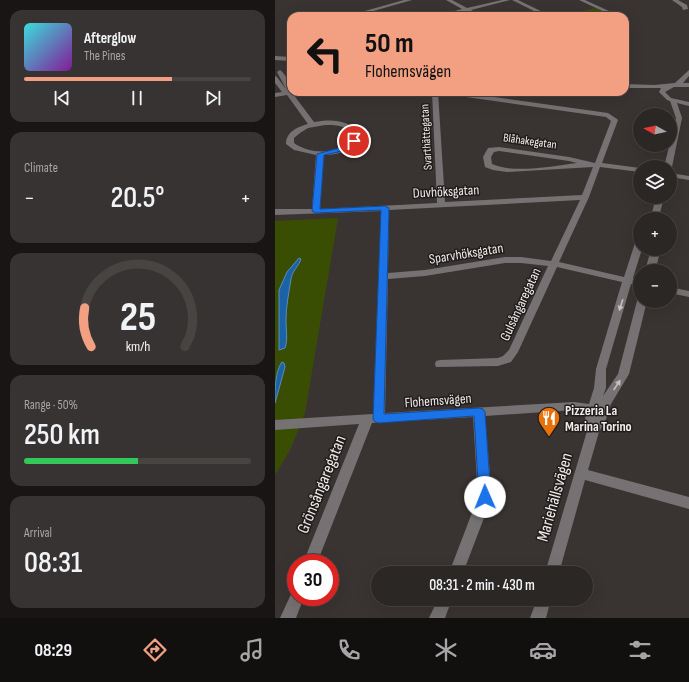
<!DOCTYPE html>
<meta charset="utf-8">
<style>
:root{--surface:#2b2725;--page:#373332;--text:#f1f3f6;--muted:#a6a5a7;--line:#474442;--accent:#f2a081}
body{margin:0;font-family:"Sofia Sans Condensed",sans-serif;background:var(--page);color:var(--text);height:100vh;display:flex;flex-direction:column;font-size:15px;white-space:nowrap}
*{box-sizing:border-box;margin:0}
p{font-size:13px;color:var(--muted)}
.icon{flex:none;width:22px;height:22px;fill:none;stroke:currentColor;stroke-width:2;stroke-linecap:round;stroke-linejoin:round}
.map{position:relative;flex:1;overflow:hidden}
.side{display:flex;flex-direction:column;gap:10px;padding:10px;background:#181514;width:275px}
.side>*{flex:none}
.banner{position:absolute;left:12px;top:12px;width:342px;height:84px;border-radius:12px;box-shadow:0 4px 16px #0002,0 0 0 1px var(--line);background:#f2a081;color:#111;overflow:hidden}
.needle{width:26px;rotate:278deg}
.buttons{position:absolute;left:358px;top:108px;display:grid;gap:8px}
.buttons a{display:grid;place-items:center;width:44px;height:44px;border-radius:50%;background:var(--surface);box-shadow:0 4px 16px #0002,0 0 0 1px var(--line);font-size:20px}
.speed{position:absolute;left:12px;top:554px;display:flex;gap:8px;font-size:20px;font-weight:700;text-align:center}
.speed>*{display:grid;place-content:center;width:52px;height:52px;border-radius:50%;background:var(--surface);box-shadow:0 4px 16px #0002,0 0 0 1px var(--line);line-height:1}
.speed .limit{border:6px solid #d22;background:#fff;color:#111}
.pin{position:absolute;display:grid;place-items:center;width:34px;height:34px;color:#fff;margin:-17px;border:2px solid #fff;border-radius:50%;box-shadow:0 1px 4px #0007}
.me{position:absolute;width:44px;margin:-22px;rotate:359deg;stroke-linejoin:round;filter:drop-shadow(0 0 3px #0008)}
.turn{display:flex;align-items:center;gap:14px;height:84px;padding:0 12px;font-size:18px}
.turn .icon{width:52px;height:52px;stroke-width:2.5}
.turn b{display:block;font-size:28px;line-height:34px}
.big{font-size:30px;font-weight:600;line-height:1.1}
.side .widget{flex:1;display:flex;flex-direction:column;justify-content:center;gap:6px;min-width:0;padding:0 14px;border-radius:12px;background:var(--page)}
.side .dial{align-items:center;gap:0}
.dial svg{height:104px;overflow:visible;fill:none;stroke:var(--line);stroke-width:7;stroke-linecap:round;text-anchor:middle}
.dial text{fill:var(--text);stroke:none}
.song{display:flex;align-items:center;gap:12px}
.cover{width:48px;height:48px;border-radius:6px;background:linear-gradient(135deg,hsl(180 70% 55%),hsl(290 70% 35%))}
.played{height:4px;border-radius:2px;background:linear-gradient(90deg,var(--accent) 65%,var(--line) 65%)}
.keys{display:flex;justify-content:space-around;direction:ltr}
.heat{display:flex;justify-content:space-between;align-items:center;font-size:22px;direction:ltr}
.charge{height:6px;border-radius:3px;background:linear-gradient(90deg,#34c759 50%,var(--line) 0)}
.trip{position:absolute;left:96px;top:566px;width:222px;height:40px;border-radius:20px;background:var(--surface);box-shadow:0 4px 16px #0002,0 0 0 1px var(--line);font-weight:600;line-height:40px;text-align:center}
.tab-bar{display:flex;height:64px;justify-content:space-around;align-items:center;background:#11100f;color:var(--muted)}
.tab-bar .icon{width:28px;height:28px}
.tab-bar .on{color:var(--accent)}
.tab-bar b{font-size:18px;color:var(--text)}
main{display:flex;flex:1;min-height:0}
.map>svg:first-child{display:block}
</style>
<main>
<section class="side">
<div class="widget">
<div class="song"><i class="cover"></i><div><b>Afterglow</b><p>The Pines</p></div></div>
<div class="played"></div>
<div class="keys"><svg class="icon" aria-label="previous" viewBox="0 0 24 24"><path d="M18 5L8 12l10 7zM5 5v14"/></svg><svg class="icon" aria-label="pause" viewBox="0 0 24 24"><path d="M8 5v14M16 5v14"/></svg><svg class="icon" aria-label="next" viewBox="0 0 24 24"><path d="M6 5l10 7-10 7zM19 5v14"/></svg></div>
</div>
<div class="widget"><p>Climate</p>
<div class="heat"><a>−</a><b class="big">20.5°</b><a>+</a></div>
</div>
<div class="widget dial"><svg viewBox="0 0 100 80">
<path d="M14 69A42 42 0 1 1 86 69"/>
<path d="M14 69A42 42 0 0 1 9 39" stroke="#f2a081"/>
<text x="50" y="56" font-size="32" font-weight="700">25</text>
<text x="50" y="72" font-size="11">km/h</text>
</svg></div>
<div class="widget"><p>Range · 50%</p><b class="big">250 km</b><div class="charge"></div></div>
<div class="widget"><p>Arrival</p><b class="big">08:31</b></div>
</section>
<div class="map">
<svg width="414" height="618" viewBox="0 0 414 618">
<rect width="100%" height="100%" fill="#393431"/>
<g fill="#3a4e03">
<path d="M320 8 338 16H289Z"/>
<path d="M63 218 30 413 16 448 0 475V221Z"/>
</g>
<g fill="#1c62a7" stroke="#5b8bbb">
<path d="M24 258 26 259C24 266 17 271 16 279 14 292 11 306 11 320 11 329 13 340 10 348L4 350V290L12 272Z"/>
<path d="M7 362 9 363 10 367 0 403C0 390 0 371 7 362Z"/>
</g>
<g fill="none" stroke-linecap="round" stroke-linejoin="round">
<g fill="#767273" fill-rule="evenodd">
<path d="M129 0H137L81 16H72Z"/>
<path d="M171 0H177L192 8 227 0H235L196 10 206 16H199L191 11 171 16H161L187 9Z"/>
<path d="M237 0H243L276 16H269Z"/>
<path d="M304 0H310L345 16H338Z"/>
<path d="M397 0H403L412 5 413 9 408 10 407 7Z"/>
<path d="M0 56 16 57V61L0 60Z"/>
<path d="M5 70C11 74 16 85 16 92H23L18 94 39 122C55 119 75 119 85 135 79 150 64 155 49 155L45 209 162 203 157 92H163L170 202 307 195 318 167 232 172 218 170 210 167 208 157 213 148 224 147 294 157 320 163 336 121 331 117 170 94 167 92H184L333 113 342 119 343 120 327 163 365 168V172L325 167 314 197 284 262 349 277 361 240 365 237V249H367L358 278 365 280V286L356 284 331 369V388L328 396 343 374 362 301 365 298V301H372L354 374 336 404 330 422 324 432 313 470 414 497V509L310 480 284 573H270L312 431 310 419 312 413 299 410 210 416 217 497 188 573H174L203 497 198 417 97 423 42 563H28L84 424 0 430V420L98 414 106 211 0 215V209H37L41 155 19 150 11 144C11 132 22 127 33 124L12 95 0 97V93L7 92 0 83V76L2 77 11 89 2 72ZM50 125C60 125 72 125 77 135 69 156 35 155 19 143V138L25 133 33 128ZM224 151 294 161 302 163C278 166 239 174 217 164L216 157 219 152ZM305 200 276 261 246 257H230L150 270 113 273 114 210ZM230 263H246L273 266 234 350 228 356 223 358 165 360 161 361 160 364 161 367 223 366 236 362 243 352 282 267 347 282 321 369 319 388 314 404 299 402 110 413 113 279 150 276Z"/>
<path d="M414 70V76L408 83H414V87H399L390 92 396 98 414 102V106L402 103 407 118 397 167 395 169V167H389L401 118 395 101 392 100 384 92 386 88H350V84L379 85 400 83Z"/>
<path d="M395 173 414 176V180L395 177Z"/>
<path d="M381 197H389L385 213 381 219H373L377 213Z"/>
<path d="M376 249H386L380 271H370Z"/>
<path d="M395 287 414 291V297L395 293Z"/>
<path d="M21 590V597H29L21 618H5L17 592Z"/>
<path d="M163 599H177L170 618H154Z"/>
<path d="M262 599H276L271 618H255Z"/>
</g>
</g>
<defs><path id="oneway-solid" d="M-6-.8H1V-3.2L6.5 0L1 3.2V.8H-6Z"/></defs>
<g fill="#c5c1c0">
<use href="#oneway-solid" transform="translate(346 305) rotate(108)"/>
<use href="#oneway-solid" transform="translate(342 385) rotate(-56)"/>
</g>
<path fill="#1a73e8" stroke="#114b97" d="M79 139 82 141 81 142 68 151 49 155 45 209 110 206 114 208 109 414 204 408 208 409 210 412 216 497 214 501 210 502 206 501 204 497 199 416 104 423 100 422 98 419 106 210 41 213 37 211 42 154 64 148Z"/>
<defs>
<g id="restaurant-pin" transform="scale(1.15)"><path d="M0 17L-7.5 6A9.5 9.5 0 1 1 7.5 6Z" fill="#e8710a" stroke="#1f1c1b"/><path d="M-5-6h1v4h1v-4h1v4h1v-4h1v5L-1.5 .5V6h-2V.5L-5-1ZM5-6V6H3V1.5H1.5Q1.5-4 5-6Z" fill="#fff"/></g>
</defs>
<g fill-rule="evenodd">
<use href="#restaurant-pin" x="274" y="418"/>
</g>
<g text-anchor="middle" stroke-width="3" stroke-linejoin="round" paint-order="stroke">
<g font-size="12" fill="#efecea" stroke="#1f1c1b">
<text transform="translate(151 137) rotate(-93)" y="4">Svarthättegatan</text>
<text transform="translate(255 141) rotate(8)" y="4">Blåhakegatan</text>
</g>
<g font-size="14" fill="#efecea" stroke="#1f1c1b">
<text transform="translate(171 191) rotate(-3)" y="5">Duvhöksgatan</text>
<text transform="translate(191 253) rotate(-9)" y="5">Sparvhöksgatan</text>
<text transform="translate(245 304) rotate(-65)" y="5">Gulsångaregatan</text>
<text transform="translate(163 400) rotate(-4)" y="5">Flohemsvägen</text>
</g>
<g font-size="14" font-weight="bold" fill="#efecea" stroke="#1f1c1b" text-anchor="start">
<text x="290" y="415">Pizzeria La<tspan x="290" dy="16">Marina Torino</tspan></text>
</g>
<g font-size="17" fill="#efecea" stroke="#1f1c1b">
<text transform="translate(46 484) rotate(-68)" y="6">Grönsångaregatan</text>
<text transform="translate(279 497) rotate(-74)" y="6">Mariehällsvägen</text>
</g>
</g>
</svg>
<div class="buttons">
<a><svg class="needle" viewBox="-14 -14 28 28"><path d="M0-13l5 13h-10z" fill="#e53935"/><path d="M0 13l5-13h-10z" fill="#a6a5a7"/></svg></a>
<a><svg class="icon" aria-label="layers" viewBox="0 0 24 24"><path d="M12 4l9 5-9 5-9-5zM3 14l9 5 9-5"/></svg></a>
<a>+</a>
<a>−</a>
</div>
<div class="speed"><div class="limit">30</div></div>
<div class="pin" style="left:79px;top:141px;background:#d93025"><svg class="icon" aria-label="arrive" viewBox="0 0 24 24"><path d="M6 21V4h12l-3 4 3 4H6"/></svg></div>
<svg class="me" style="left:210px;top:497px" viewBox="-20 -20 40 40"><circle r="19" fill="#fff"/><path d="M0-13L10 11 0 6-10 11z" fill="#1a73e8"/></svg>
<div class="trip">08:31 · 2 min · 430 m</div>
<div class="banner">
<div class="turn"><svg class="icon" aria-label="left" viewBox="0 0 24 24"><path d="M17 20v-9H6M10 6l-5 5 5 5"/></svg><div><b>50 m</b>Flohemsvägen</div></div>
</div>
</div>
</main>
<nav class="tab-bar">
<b>08:29</b>
<svg class="icon on" aria-label="directions" viewBox="0 0 24 24"><path d="M12 3l9 9-9 9-9-9zM9 14v-3h6M13 9l2 2-2 2"/></svg>
<svg class="icon" aria-label="music" viewBox="0 0 24 24"><path d="M9 18V5l10-2v13"/><circle cx="6" cy="18" r="3"/><circle cx="16" cy="16" r="3"/></svg>
<svg class="icon" aria-label="phone" viewBox="0 0 24 24"><path d="M5 4h4l2 5-3 2q2 4 5 5l2-3 5 2v4C11 20 4 13 5 4z"/></svg>
<svg class="icon" aria-label="climate" viewBox="0 0 24 24"><path d="M12 3v18M4 7l16 10M4 17L20 7"/></svg>
<svg class="icon" aria-label="car" viewBox="0 0 24 24"><path d="M5 17H2v-5l4-1 3-4h7l3 4 3 1v5h-3M9 17h6M6 11h13"/><circle cx="7" cy="17" r="2"/><circle cx="17" cy="17" r="2"/></svg>
<svg class="icon" aria-label="filters" viewBox="0 0 24 24"><path d="M4 7h16M4 17h16"/><circle cx="9" cy="7" r="2"/><circle cx="15" cy="17" r="2"/></svg>
</nav>
